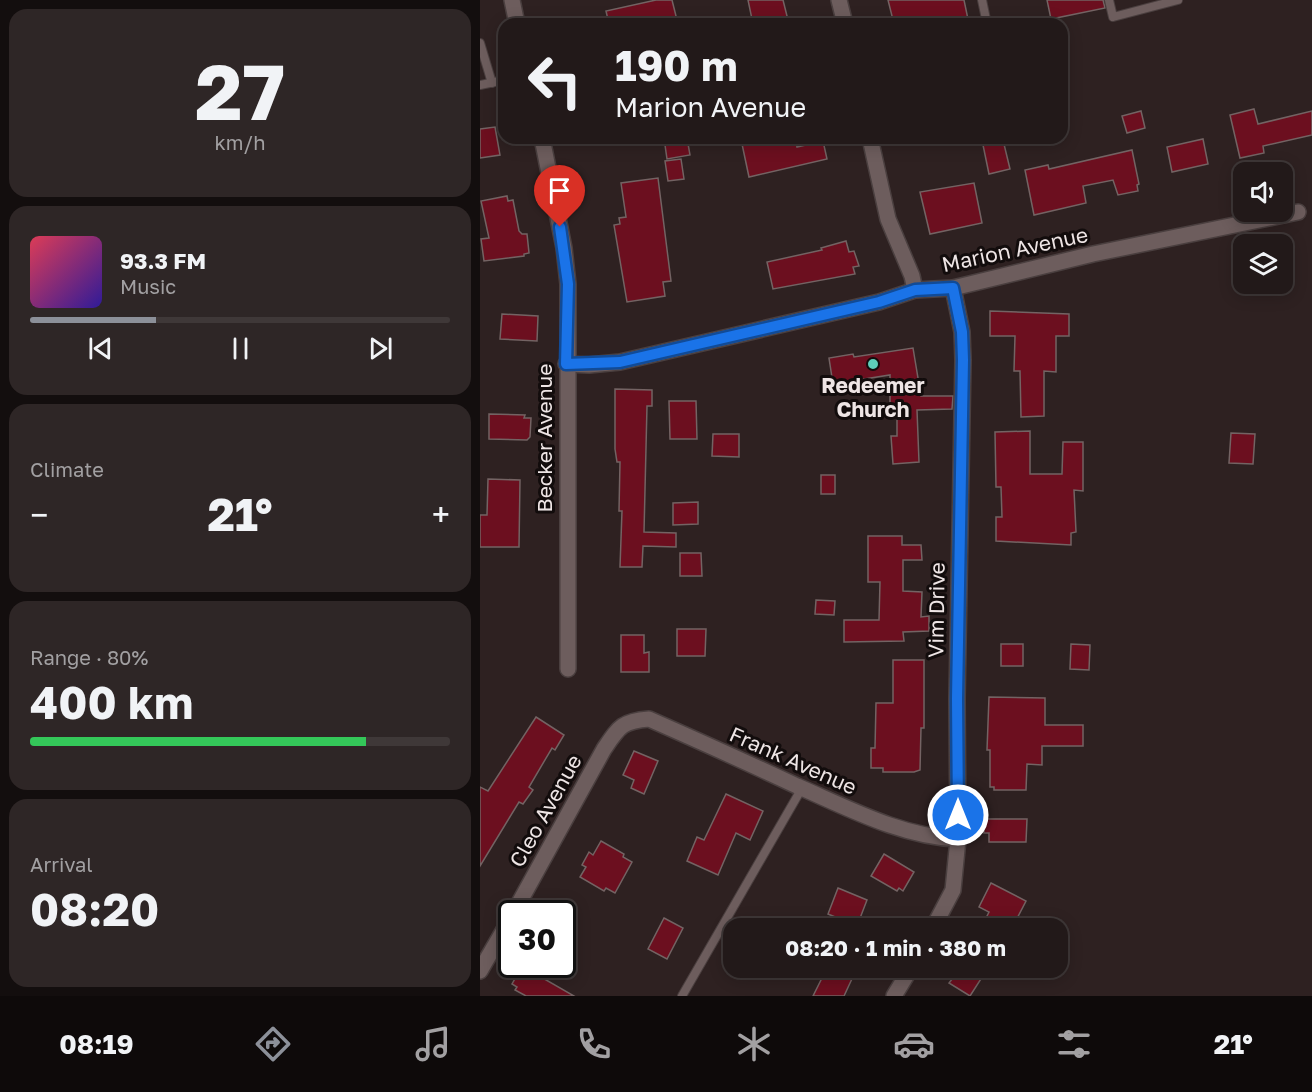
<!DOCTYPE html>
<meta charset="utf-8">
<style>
:root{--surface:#221919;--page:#2e2626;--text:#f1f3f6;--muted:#a2a0a2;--line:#3f3838;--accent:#8c9099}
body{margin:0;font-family:"Golos Text",sans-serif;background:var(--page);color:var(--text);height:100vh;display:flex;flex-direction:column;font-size:22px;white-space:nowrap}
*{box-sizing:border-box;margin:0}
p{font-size:20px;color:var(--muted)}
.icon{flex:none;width:33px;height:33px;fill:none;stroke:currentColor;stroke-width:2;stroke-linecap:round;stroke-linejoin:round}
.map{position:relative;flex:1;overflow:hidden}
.panel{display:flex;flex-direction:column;gap:9px;padding:9px;background:#130e0e;width:480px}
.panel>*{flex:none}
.guide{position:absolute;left:18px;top:18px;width:570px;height:126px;border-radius:18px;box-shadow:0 3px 15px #0003,0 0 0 2px var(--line);background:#221919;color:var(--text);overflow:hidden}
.controls{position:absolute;left:753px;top:162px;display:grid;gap:12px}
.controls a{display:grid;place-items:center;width:60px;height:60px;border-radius:12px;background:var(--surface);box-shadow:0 3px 15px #0003,0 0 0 2px var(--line);font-size:30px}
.speed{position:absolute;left:18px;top:900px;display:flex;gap:12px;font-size:30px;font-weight:700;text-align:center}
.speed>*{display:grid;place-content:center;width:78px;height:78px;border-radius:50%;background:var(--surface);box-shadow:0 3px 15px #0003,0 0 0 2px var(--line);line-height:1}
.speed .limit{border:3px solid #111;border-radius:9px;background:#fff;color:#111}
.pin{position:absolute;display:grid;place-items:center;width:51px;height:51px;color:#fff;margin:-62px -26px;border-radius:50% 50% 50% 0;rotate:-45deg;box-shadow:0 0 6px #0007}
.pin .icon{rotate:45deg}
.me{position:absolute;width:66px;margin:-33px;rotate:0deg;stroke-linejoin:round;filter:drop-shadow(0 0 4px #0008)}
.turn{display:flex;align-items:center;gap:21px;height:126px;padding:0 18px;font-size:27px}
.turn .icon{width:78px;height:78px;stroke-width:2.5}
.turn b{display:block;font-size:42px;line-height:51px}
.big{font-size:45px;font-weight:700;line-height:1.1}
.panel .widget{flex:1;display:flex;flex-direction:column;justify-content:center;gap:9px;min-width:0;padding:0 21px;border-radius:18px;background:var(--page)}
.panel .dial{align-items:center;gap:0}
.dial b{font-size:78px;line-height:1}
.song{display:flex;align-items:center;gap:18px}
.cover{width:72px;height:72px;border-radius:9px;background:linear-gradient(135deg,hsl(350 70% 55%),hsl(250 70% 35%))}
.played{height:6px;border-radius:3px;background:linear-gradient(90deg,var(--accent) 30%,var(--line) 30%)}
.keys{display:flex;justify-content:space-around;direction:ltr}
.heat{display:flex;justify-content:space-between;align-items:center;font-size:33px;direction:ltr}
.charge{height:9px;border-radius:4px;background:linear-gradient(90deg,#34c759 80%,var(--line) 0)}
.trip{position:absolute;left:243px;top:918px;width:345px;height:60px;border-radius:18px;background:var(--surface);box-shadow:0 3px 15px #0003,0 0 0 2px var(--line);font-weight:700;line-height:60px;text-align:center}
.tabs{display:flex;height:96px;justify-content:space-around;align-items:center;background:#0e0a0a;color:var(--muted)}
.tabs .icon{width:42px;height:42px}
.tabs .current{color:var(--accent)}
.tabs b{font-size:27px;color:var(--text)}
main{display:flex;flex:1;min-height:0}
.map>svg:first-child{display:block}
</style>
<main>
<section class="panel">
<div class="widget dial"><b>27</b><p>km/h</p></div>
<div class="widget">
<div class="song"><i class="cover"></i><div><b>93.3 FM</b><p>Music</p></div></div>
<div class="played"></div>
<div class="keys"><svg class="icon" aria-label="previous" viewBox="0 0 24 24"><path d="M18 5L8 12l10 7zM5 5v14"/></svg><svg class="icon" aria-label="pause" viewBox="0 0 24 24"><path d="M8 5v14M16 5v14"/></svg><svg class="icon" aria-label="next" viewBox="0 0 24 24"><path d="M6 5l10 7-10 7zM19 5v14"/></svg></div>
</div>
<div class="widget"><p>Climate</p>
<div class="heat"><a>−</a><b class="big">21°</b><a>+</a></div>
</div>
<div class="widget"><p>Range · 80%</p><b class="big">400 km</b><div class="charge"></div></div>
<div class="widget"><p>Arrival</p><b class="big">08:20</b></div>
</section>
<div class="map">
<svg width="832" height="996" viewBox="0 0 832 996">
<rect width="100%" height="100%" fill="#2e2121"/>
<g fill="#6c0f1f" stroke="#736363" stroke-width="1.5">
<path d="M176 0H192L198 24H129L126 11Z"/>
<path d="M268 0H303L309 24H273Z"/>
<path d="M408 0H484L489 24H414Z"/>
<path d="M567 0H623L625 8 571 19Z"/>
<path d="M774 109 778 124 832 111V135L783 146 784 153 760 158 750 115Z"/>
<path d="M661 111 665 128 647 133 642 116Z"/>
<path d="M15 127 20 155 0 158V129Z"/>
<path d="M184 138H207L210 155 187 159Z"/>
<path d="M288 138H315L317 147 343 141 347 159 269 177 262 144Z"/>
<path d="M723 139 728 164 692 172 687 147Z"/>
<path d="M523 140 530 169 509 174 503 145Z"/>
<path d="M652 150 659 184 657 185 658 191 638 195 633 180 603 186 606 203 554 215 545 170 568 165 569 169Z"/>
<path d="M201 159 204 179 188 181 185 161Z"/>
<path d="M178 178 191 281 183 282 185 296 147 302 134 225 140 224 139 218 146 217 141 183Z"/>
<path d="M494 183 502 223 450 234 440 192Z"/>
<path d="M27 196 28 201 33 200 39 231 42 234H47L49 253 44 254V256L4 261 1 239 9 238 1 201Z"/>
<path d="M366 241 369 252 374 251 379 266 373 267 375 274 293 289 287 262 342 250 341 248Z"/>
<path d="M510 311 589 314V336H576V372L564 371V416L541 417 540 371H534L535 336H510Z"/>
<path d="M22 314 58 316 57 341 20 339Z"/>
<path d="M433 348 441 396H473L472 409 437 410 439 462 413 464 411 436H417V405H410V375L353 384 349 358 373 354 374 357Z"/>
<path d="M135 389 172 390V406H167L164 532 196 533V547L163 546 162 567H140L142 511H139L140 462H137L135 449Z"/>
<path d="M189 401H216L217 439H190Z"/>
<path d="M9 414 45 415 44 418H51L50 437 47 440 9 439Z"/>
<path d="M550 431V474H582L583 442H603V491L594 490 596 532 591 533V545L516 541V517H522L521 487H516L515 432Z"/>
<path d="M751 433 775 434 773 464 749 463Z"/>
<path d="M233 434H259V457L232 456Z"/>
<rect x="341" y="475" width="14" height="19"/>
<path d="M8 479 40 480 39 547H0V515H7Z"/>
<path d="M218 502V524L193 525V503Z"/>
<path d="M388 536H422V545H441L442 560H423V591L442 592 441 617 449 616V631L423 632 424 641 364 642V620H399L400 582H388Z"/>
<path d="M200 553H221L222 576H200Z"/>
<path d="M336 600 355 601 354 615 335 614Z"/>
<path d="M197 629H226L225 656H197Z"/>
<path d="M141 635H164V653L169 652V672H141Z"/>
<rect x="521" y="644" width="22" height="22"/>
<path d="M591 644 610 645 609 670 590 669Z"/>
<path d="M413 660H444V728H441L440 770 434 772H403V768H391V748H395L396 703H413Z"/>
<path d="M509 697 565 698V725H603V746H562V765L547 764 546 790H514V787H510V750H507Z"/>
<path d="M56 717 84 735 75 750 72 748 49 787 53 790 43 804 39 802 0 866V787L8 791Z"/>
<path d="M154 751 178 761 164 794 151 788 154 780 143 775Z"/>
<path d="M246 794 283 811 270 840 256 833 238 875 207 861 217 837 224 840Z"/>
<path d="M504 819H547L546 842H509V833H504Z"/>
<path d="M121 841 144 854 143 857 152 862 135 893 126 888 124 891 100 877 106 867 102 865 109 852 113 855Z"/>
<path d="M404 854 434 872 423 891 419 888 417 891 391 876Z"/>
<path d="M511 883 546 901 532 928H501L509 912 499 907Z"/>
<path d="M358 888 387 900 377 926 348 914Z"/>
<path d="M184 918 203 928 187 959 168 949Z"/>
<path d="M347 968H377L364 996H333Z"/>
<path d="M458 968H508L490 996 469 983 473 978Z"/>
<path d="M47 969 94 996H46L35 990 37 987 32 984 40 970 45 972Z"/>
</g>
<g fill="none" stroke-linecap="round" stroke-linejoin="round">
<g stroke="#4a3f3f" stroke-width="10">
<g id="service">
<path d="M502 0 507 24"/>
<path d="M629 0 633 17 698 0"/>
<path d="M0 43 12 83"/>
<path d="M0 85 24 80"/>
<path d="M202 996 322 788"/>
</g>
</g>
<g stroke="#4a3f3f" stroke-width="18">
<g id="minor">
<path d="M32 0 37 24"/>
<path d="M359 0 365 24"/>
<path d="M62 138 84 248 88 284V669"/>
<path d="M390 138 408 219 432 276 435 290"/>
<path d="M86 364 109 365 140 362 399 302 435 290 473 288 613 254 818 212"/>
<path d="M33 914 124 749C139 727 142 721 169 719 219 741 268 763 317 786 368 808 422 837 478 839"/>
<path d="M453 928 473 890 478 839 477 699 483 360 482 332 473 288"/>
<path d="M0 971 32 916"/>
<path d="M414 996 431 968"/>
</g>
</g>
<use href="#service" stroke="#6d5d5d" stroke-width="8"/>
<use href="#minor" stroke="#6d5d5d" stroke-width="15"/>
</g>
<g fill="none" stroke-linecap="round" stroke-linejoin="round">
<g stroke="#114b97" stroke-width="15">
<path id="route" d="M80 227 88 284 86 364 140 362 399 302 435 290 473 288 482 332 483 360 477 699 478 815"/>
</g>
<use href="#route" stroke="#1a73e8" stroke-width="10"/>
</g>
<circle fill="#5dceb9" stroke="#120c0c" stroke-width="2" cx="393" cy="364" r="6"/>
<g text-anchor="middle" stroke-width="6" stroke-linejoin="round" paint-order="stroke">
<g font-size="21" fill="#eee5e5" stroke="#120c0c">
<text transform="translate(535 250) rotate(-12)" y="7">Marion Avenue</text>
<text transform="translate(65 438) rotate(-90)" y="7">Becker Avenue</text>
<text transform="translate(457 610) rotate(-89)" y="7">Vim Drive</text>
<text transform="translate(313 761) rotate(24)" y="7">Frank Avenue</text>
<text transform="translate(66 811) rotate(-61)" y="7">Cleo Avenue</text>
</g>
<g font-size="21" font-weight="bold" fill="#eee5e5" stroke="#120c0c">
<text x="393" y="393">Redeemer<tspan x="393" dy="24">Church</tspan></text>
</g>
</g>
</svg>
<div class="controls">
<a><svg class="icon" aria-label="sound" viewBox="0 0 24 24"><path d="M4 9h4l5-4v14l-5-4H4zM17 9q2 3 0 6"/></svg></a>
<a><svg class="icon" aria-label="layers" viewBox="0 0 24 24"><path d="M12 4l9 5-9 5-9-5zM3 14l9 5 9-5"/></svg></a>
</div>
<div class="speed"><div class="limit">30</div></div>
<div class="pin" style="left:80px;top:227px;background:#d93025"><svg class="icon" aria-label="arrive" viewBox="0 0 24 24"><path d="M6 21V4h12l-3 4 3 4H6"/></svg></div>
<svg class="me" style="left:478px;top:815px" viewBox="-20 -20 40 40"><circle r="17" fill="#1a73e8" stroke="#fff" stroke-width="3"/><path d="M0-11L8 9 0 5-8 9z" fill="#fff"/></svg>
<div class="trip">08:20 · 1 min · 380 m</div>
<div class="guide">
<div class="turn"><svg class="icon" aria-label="left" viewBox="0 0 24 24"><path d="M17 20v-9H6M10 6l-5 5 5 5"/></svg><div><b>190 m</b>Marion Avenue</div></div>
</div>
</div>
</main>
<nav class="tabs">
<b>08:19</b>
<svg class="icon current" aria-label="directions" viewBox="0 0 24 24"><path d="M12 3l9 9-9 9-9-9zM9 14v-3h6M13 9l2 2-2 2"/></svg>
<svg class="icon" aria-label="music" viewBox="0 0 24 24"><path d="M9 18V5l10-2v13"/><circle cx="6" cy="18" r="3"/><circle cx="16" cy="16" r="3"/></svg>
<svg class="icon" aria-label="phone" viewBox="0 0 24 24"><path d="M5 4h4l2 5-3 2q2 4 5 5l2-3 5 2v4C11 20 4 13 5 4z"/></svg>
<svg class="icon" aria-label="climate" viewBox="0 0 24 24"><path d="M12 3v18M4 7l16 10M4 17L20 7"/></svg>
<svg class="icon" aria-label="car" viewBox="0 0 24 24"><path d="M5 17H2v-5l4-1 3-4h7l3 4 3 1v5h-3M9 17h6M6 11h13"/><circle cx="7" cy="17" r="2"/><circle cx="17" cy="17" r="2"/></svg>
<svg class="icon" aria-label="filters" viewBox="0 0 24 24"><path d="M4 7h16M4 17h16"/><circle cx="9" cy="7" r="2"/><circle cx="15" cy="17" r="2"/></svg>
<b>21°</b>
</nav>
